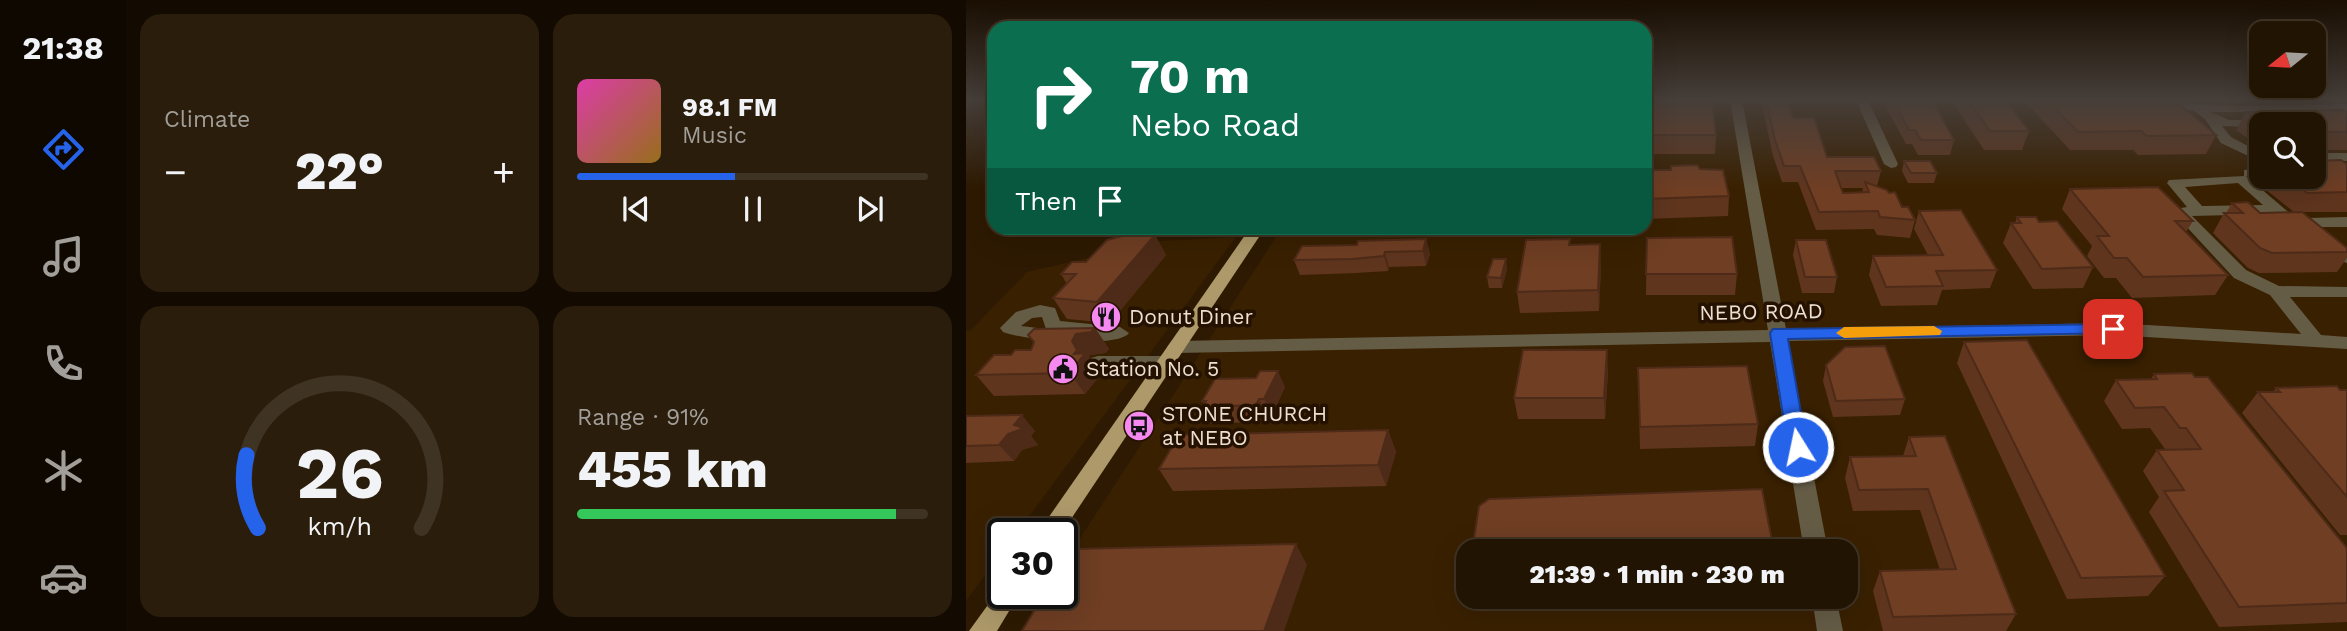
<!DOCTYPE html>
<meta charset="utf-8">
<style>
:root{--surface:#221402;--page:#2a1d0c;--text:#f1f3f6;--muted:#a29e99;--line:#3f3324;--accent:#2563eb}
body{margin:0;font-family:"Work Sans",sans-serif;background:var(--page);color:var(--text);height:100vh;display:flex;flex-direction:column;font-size:26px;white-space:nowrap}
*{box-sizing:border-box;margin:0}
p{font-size:23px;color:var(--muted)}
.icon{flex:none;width:38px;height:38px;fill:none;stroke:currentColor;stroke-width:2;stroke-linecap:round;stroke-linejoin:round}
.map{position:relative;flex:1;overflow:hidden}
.details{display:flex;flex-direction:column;gap:14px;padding:14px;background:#130b01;width:840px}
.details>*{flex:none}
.top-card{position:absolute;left:21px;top:21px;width:665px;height:214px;border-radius:21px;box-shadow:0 7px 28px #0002,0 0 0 2px var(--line);background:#0b6e4f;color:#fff;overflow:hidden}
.needle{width:46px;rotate:252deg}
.controls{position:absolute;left:1283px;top:21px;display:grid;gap:14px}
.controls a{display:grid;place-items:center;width:77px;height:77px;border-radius:14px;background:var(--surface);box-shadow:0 7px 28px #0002,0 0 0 2px var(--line);font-size:35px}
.speed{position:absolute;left:21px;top:518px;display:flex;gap:14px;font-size:35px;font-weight:700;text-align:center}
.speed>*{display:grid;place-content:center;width:91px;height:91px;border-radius:50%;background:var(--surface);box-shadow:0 7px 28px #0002,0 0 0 2px var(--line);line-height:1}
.speed .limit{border:4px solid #111;border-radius:10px;background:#fff;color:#111}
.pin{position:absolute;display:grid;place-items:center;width:60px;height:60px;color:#fff;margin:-30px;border-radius:14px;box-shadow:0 4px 10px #0006}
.me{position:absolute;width:77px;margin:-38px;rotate:350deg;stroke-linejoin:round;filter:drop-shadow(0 0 5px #0008)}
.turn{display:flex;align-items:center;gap:24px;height:147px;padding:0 28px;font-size:32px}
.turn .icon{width:91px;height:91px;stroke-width:2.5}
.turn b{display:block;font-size:49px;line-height:60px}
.then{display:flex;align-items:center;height:66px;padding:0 28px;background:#0003;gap:14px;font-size:26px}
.big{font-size:52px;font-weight:800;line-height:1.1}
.details .widget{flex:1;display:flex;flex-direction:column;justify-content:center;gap:10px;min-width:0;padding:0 24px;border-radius:21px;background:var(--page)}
.details .dial{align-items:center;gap:0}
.dial svg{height:182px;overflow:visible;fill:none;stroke:var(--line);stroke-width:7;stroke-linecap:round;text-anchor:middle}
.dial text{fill:var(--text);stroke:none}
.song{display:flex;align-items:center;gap:21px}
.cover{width:84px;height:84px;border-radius:10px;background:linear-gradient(135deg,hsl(320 70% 55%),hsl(40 70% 35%))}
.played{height:7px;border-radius:4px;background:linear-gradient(90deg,var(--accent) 45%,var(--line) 45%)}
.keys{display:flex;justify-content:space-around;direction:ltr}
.heat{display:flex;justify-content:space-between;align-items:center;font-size:38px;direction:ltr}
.charge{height:10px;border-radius:5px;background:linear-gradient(90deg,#34c759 91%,var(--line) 0)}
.details .tiles{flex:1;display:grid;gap:14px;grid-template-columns:repeat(2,1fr)}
.trip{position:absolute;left:490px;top:539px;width:402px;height:70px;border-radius:21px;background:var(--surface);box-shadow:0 7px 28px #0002,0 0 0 2px var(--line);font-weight:800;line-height:70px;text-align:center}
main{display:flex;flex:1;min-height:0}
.tabs{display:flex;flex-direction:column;width:126px;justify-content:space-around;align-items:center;background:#0e0801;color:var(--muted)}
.tabs .icon{width:49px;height:49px}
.tabs .on{color:var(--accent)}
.tabs b{font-size:32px;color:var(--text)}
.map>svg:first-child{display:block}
</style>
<main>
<nav class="tabs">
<b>21:38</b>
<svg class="icon on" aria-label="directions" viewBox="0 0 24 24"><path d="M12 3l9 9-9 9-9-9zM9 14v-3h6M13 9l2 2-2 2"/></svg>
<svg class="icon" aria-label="music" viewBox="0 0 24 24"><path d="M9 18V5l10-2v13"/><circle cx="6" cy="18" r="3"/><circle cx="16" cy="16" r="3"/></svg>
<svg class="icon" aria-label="phone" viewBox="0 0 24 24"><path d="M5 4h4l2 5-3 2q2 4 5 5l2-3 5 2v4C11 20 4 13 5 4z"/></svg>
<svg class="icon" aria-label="climate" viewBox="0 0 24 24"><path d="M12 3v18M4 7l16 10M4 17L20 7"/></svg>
<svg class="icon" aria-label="car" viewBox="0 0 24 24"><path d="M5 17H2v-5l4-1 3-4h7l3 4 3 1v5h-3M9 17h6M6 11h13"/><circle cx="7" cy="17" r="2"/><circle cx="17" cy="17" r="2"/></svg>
</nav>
<section class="details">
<div class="tiles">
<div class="widget"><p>Climate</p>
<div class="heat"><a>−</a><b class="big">22°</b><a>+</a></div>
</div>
<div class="widget">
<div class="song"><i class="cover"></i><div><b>98.1 FM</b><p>Music</p></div></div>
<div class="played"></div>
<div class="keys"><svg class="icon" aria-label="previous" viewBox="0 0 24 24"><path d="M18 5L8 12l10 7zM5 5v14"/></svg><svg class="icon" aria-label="pause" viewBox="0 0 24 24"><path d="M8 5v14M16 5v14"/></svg><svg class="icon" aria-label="next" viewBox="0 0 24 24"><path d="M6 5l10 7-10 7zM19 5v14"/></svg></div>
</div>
<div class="widget dial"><svg viewBox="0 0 100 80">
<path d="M14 69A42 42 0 1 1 86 69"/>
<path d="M14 69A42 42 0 0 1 9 37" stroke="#2563eb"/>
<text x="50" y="56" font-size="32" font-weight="700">26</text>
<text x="50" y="72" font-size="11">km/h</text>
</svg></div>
<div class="widget"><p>Range · 91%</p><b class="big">455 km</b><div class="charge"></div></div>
</div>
</section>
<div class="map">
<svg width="1381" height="631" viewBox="0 0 1381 631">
<rect width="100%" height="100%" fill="#2e1a02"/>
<g fill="#392000" fill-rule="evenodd">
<path d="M679 100H1381V631H54L79 593H96V566L316 228H679ZM1295 124H1348V177H1295ZM502 551H880V597H502Z"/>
<path d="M270 237 50 534H37V551L0 601V331H4L61 272 195 241Z"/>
</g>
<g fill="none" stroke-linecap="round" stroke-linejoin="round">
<g fill="#655c46" fill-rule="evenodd">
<path d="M764 100H776L820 329 1147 323 1335 334 1304 295 1268 278 1207 212 1209 209 1221 207 1201 183 1203 180 1278 176V170L1295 168V176H1280L1334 222 1341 218 1381 217V227H1355L1381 250V263L1375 261 1340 230 1328 231 1307 214 1226 216 1280 270 1313 286 1381 287V297H1324L1355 335 1381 337V349L1147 335 822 341 862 551H838L804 342 210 353 204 351 201 347 204 343 210 341 802 330ZM1272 183 1297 205 1236 206 1219 187Z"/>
<path d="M890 100H902L932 164 930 167 925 168 918 164Z"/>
<path d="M1194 102 1271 106 1381 104V112H1244L1263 120H1302L1303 124H1295V127L1256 126 1265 137 1295 153V162L1255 143 1239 119 1228 111 1190 109V103Z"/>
<rect x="1348" y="153" width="33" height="8"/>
<path d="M74 305 89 308 94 321 154 327 163 333C151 349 57 340 37 332L34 328 50 312ZM76 317 80 329 55 326 66 318Z"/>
<path d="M132 356H199L206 358 208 363 206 368 199 370H132L125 368 123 363 125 358Z"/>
<path d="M846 597H870L877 631H851Z"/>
</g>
<g fill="#ad996a" fill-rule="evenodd">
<path d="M284 228H299L95 534H71Z"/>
<path d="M37 584V593H54L31 631H3Z"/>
</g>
</g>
<g fill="#5f351e" fill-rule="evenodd">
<path d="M679 100 750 135 749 154H679Z"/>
<path d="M795 100H822L827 118 861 157 915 171 911 186 949 220 944 238 911 235 908 229 850 230 832 182H816L807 156ZM875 188H897L896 193H877Z"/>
<path d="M922 100H966L988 140 984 155H952L946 144H940L920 107Z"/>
<path d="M985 100H1039L1063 131 1056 150H1018Z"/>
<path d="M1062 100H1208L1250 135 1240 154 1172 155 1167 150H1104L1061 104Z"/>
<path d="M1280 112H1381V150H1349L1348 152V124H1295V152L1293 149 1294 147 1270 130Z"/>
<path d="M938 161 971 173 968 183H942L936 171Z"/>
<path d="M1381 164V212H1336L1381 248V258L1371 272 1293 273 1282 268 1247 233 1258 213H1260L1266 203 1294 213 1328 212 1289 181 1295 170V177H1348Z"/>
<path d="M705 166 734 169 763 196 762 216 679 219V170H705Z"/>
<path d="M1104 189 1227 221 1220 232 1262 275 1249 295 1166 298 1150 278H1138L1121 256 1126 246 1096 209Z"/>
<path d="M953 211 1031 270 1024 288 976 290 971 305 915 306 903 275 907 256 962 255 948 229Z"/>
<path d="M1051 217 1073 222 1127 267 1117 288 1067 289 1037 243 1045 223H1049Z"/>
<path d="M433 228H501V230L434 231Z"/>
<path d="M189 235 200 255 144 323 101 319 87 298 101 284 95 274 120 262Z"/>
<path d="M681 238 771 274 769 295H680Z"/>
<path d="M460 239 464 254 460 266 423 267 422 271 390 273 334 275 328 260 391 245Z"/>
<path d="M830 240 871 277 868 293H836L827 255Z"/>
<path d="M604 245 635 265 633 311 554 313 551 292Z"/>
<path d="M541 269 536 288H523L521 277Z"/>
<path d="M129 328 143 349 139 353 124 355 123 358 134 375 119 394 28 396 10 375 45 355 65 350 68 343 62 335Z"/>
<path d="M998 342 1199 576 1182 596 1101 599 991 363Z"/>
<path d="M860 365 939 399 934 415 867 417 857 381Z"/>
<path d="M672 368 792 424 789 446 674 449Z"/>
<path d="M642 371 639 419H552L548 398Z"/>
<path d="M1188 374 1381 548V622L1253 627 1183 512 1193 497 1177 471 1191 450 1205 449H1199L1184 428 1156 429 1138 401 1150 380 1185 379Z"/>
<path d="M319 387 306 415H301L299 421 245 424 236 407 238 404 236 401Z"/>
<path d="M1310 388 1381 390V535H1374L1276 413 1292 392H1307Z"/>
<path d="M0 416 69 431 65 436 72 445 56 450 48 461 0 463Z"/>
<path d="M422 430 430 452 420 486 207 491 193 469Z"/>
<path d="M943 437 1050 614 1040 631H917L907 591 914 571 974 570 954 510 887 511 879 478 884 457 937 456Z"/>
<path d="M509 597H723L519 605Z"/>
</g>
<g fill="#4e2b18">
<path d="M189 235 200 255 144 323 131 302Z"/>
<path d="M460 239 464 254 460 266 457 251Z"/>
<path d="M634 244 635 265 633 311 632 290Z"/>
<path d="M419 252 423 267 422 271 418 256Z"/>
<path d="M540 259 541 269 536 288 535 278Z"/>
<path d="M129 328 143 349 139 353 124 355 123 358 134 375 119 394 104 373 108 354 106 341 110 334Z"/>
<path d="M641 350 642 371 639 419 638 398Z"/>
<path d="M312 371 319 387 306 415 298 399Z"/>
<path d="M293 399 301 415 299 421 290 405Z"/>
<path d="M56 415 69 431 65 436 72 445 56 450 48 461 33 445Z"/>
<path d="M422 430 430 452 420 486 412 465Z"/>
<path d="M330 544 341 565 318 631H298Z"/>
</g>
<g fill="#6f3e23" stroke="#4e2b18" stroke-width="2">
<path d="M679 100H746L750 135H679Z"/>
<path d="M800 100H822L827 118H848L861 157H908L915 171H869L877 193 903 192 899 182 921 190 923 193 929 192 936 207H942L949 220 914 217 912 211 853 212 834 166H818L809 140Z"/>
<path d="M927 100H966L988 140H955L949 130H943Z"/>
<path d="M1002 100H1039L1063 131H1024Z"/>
<path d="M1081 100H1208L1250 135 1181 136 1175 131 1112 132Z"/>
<path d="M1378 110 1381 112V132H1360L1357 137H1348V124H1298L1280 112Z"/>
<path d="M1375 160 1381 164V192L1341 193 1320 177H1348V161Z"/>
<path d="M938 161H964L971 173H945Z"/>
<path d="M731 165 734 169 757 170 763 196 679 199V170H705V166Z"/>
<path d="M1192 187 1227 221H1209L1262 275 1177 277 1161 258H1148L1131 236H1143L1104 189Z"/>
<path d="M1282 202 1294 213 1336 212 1381 248V252L1306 253 1294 248 1258 213H1277L1266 203Z"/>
<path d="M995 210 1031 270 970 271 977 286 920 287 907 256 977 255 953 211Z"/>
<path d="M1051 217H1070L1073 222 1091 221 1127 267 1076 269 1045 223H1055Z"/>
<path d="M160 235H189L131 302 87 298 110 274H95L106 262H120L141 240Z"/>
<path d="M766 237 771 274H680L681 238Z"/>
<path d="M460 239 457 251 419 252 418 256 386 259 328 260 336 246 391 245 392 241Z"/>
<path d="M604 239 603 245 634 244 632 290 551 292 560 240Z"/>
<path d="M830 240H860L871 277H839Z"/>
<path d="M527 259H540L535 278 521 277Z"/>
<path d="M129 328 125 332 110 334 106 341 111 350 108 354 119 353 104 373 10 375 28 355H45L49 350H65L68 342 62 335 68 329Z"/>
<path d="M1061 340 1199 576 1115 578 998 342Z"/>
<path d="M919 346 939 399 870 401 860 365 879 347Z"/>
<path d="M557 350H641L638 398H548Z"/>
<path d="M781 366 792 424 674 427 672 368Z"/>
<path d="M294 371H312L298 399H293L290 405 236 407 240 401H236L249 379 290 378Z"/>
<path d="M1226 373 1229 377H1242L1381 548V603L1273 607 1198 491 1218 490 1191 450 1235 449 1220 428H1214L1198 407 1169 408 1150 380 1191 379 1188 374Z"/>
<path d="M1371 386 1374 390H1381V497L1292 392H1314L1310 388Z"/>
<path d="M56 415 48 425 58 428 42 434 33 445 0 446V416Z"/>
<path d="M422 430 412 465 193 469 213 435Z"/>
<path d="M979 436 1050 614 927 617 914 571 990 569 962 489 893 490 884 457 950 456 943 437Z"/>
<path d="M796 489 808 551H506L513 506 523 499Z"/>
<path d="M330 544 298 631H56L74 601 72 599 76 593H96V565L107 549Z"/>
</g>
<linearGradient id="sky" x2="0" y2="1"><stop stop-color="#190e01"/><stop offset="0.53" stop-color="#463e39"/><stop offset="1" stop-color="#463e39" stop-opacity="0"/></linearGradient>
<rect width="1381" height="189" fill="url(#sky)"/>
<path fill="#2563eb" stroke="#184099" stroke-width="2" d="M1147 324 1156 329 1153 333 822 339 841 447 839 452 832 454 825 452 822 447 804 333 807 329Z"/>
<path fill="#f59e0b" d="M968 326 976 331 974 335 878 338 870 333 878 327Z"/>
<defs>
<g id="restaurant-disc" transform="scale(1.575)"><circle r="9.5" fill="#f589ef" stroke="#241100"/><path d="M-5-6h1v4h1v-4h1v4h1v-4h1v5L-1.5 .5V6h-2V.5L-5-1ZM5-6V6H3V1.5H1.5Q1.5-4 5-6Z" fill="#111"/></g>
<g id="civic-disc" transform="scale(1.575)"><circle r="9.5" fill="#f589ef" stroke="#241100"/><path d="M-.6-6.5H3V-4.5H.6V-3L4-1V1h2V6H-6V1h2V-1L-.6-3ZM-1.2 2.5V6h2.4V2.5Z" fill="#111"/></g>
<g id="bus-disc" transform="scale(1.575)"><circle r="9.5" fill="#f589ef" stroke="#241100"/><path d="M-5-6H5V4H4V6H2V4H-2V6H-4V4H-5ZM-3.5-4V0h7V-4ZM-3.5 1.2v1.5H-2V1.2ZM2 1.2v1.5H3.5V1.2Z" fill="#111"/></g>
</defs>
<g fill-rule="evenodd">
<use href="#restaurant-disc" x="140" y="317"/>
<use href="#civic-disc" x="97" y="369"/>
<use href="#bus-disc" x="173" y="426"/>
</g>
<g text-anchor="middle" stroke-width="7" stroke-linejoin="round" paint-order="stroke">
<g font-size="21" fill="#eddfd1" stroke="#241100">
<text transform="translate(795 312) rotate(-1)" y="7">NEBO ROAD</text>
</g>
<g font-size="21" fill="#eddfd1" stroke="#241100" text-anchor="start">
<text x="163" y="324">Donut Diner</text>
<text x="120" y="376">Station No. 5</text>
<text x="196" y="421">STONE CHURCH<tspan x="196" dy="24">at NEBO</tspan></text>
</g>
</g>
</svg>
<div class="controls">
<a><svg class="needle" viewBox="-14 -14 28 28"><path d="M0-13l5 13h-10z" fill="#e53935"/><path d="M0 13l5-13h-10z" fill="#a29e99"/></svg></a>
<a><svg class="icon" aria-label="search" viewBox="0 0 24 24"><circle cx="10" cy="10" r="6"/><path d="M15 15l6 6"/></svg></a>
</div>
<div class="speed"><div class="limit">30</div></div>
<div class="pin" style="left:1147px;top:329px;background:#d93025"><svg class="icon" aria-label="arrive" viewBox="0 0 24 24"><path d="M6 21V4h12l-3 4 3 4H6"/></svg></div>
<svg class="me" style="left:832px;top:447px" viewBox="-20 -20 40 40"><circle r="17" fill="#2563eb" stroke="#fff" stroke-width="3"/><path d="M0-11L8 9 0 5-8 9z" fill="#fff"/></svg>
<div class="trip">21:39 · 1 min · 230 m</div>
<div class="top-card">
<div class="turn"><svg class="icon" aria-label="right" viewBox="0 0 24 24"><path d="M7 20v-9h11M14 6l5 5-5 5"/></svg><div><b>70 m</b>Nebo Road</div></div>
<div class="then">Then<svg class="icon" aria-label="arrive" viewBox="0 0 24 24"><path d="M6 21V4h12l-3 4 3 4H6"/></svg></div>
</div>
</div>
</main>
